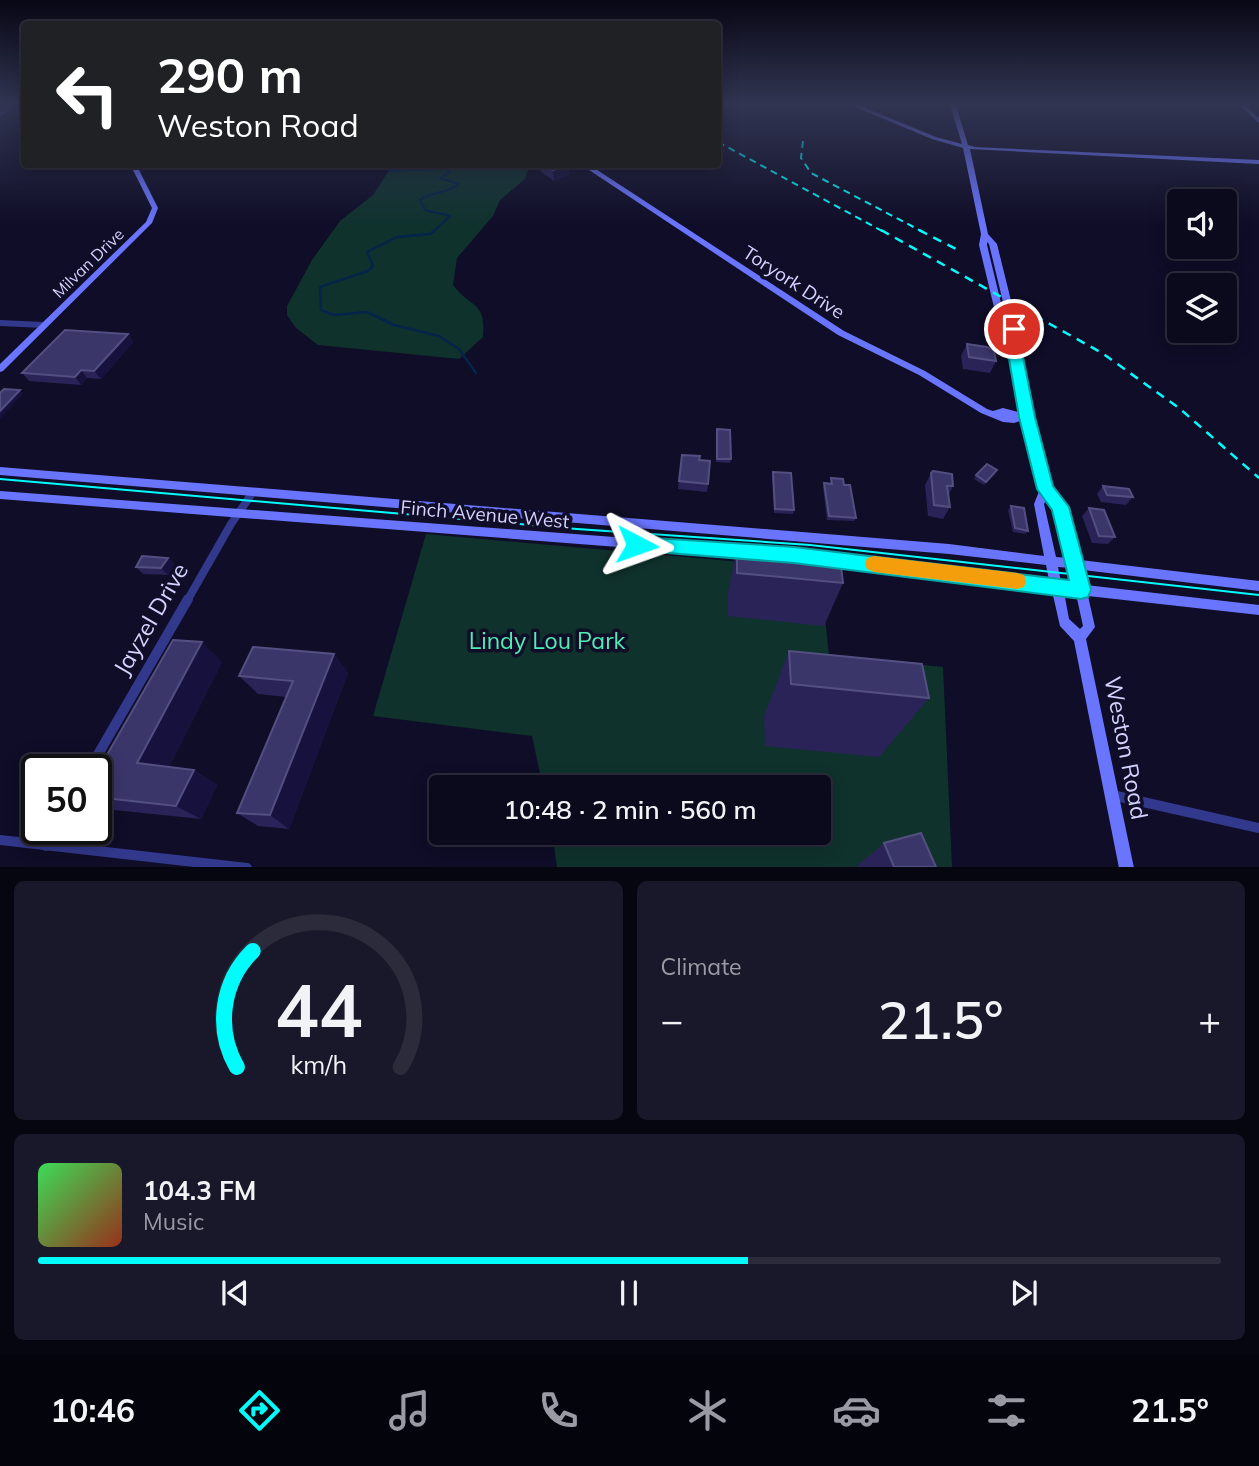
<!DOCTYPE html>
<meta charset="utf-8">
<style>
:root{--surface:#0b0a1d;--page:#19182a;--text:#f1f3f6;--muted:#9a9aa4;--line:#2b2b3b;--accent:#00fdfe}
body{margin:0;font-family:Mulish,sans-serif;background:var(--page);color:var(--text);height:100vh;display:flex;flex-direction:column;font-size:26px;white-space:nowrap}
*{box-sizing:border-box;margin:0}
p{font-size:23px;color:var(--muted)}
.icon{flex:none;width:38px;height:38px;fill:none;stroke:currentColor;stroke-width:2;stroke-linecap:round;stroke-linejoin:round}
.map{position:relative;height:867px;overflow:hidden}
.details{display:flex;flex-direction:column;gap:14px;padding:14px;background:#060610;flex:1}
.details>*{flex:none}
.guide{position:absolute;left:21px;top:21px;width:700px;height:147px;border-radius:7px;box-shadow:0 4px 18px #0003,0 0 0 2px var(--line);background:#202124;color:#fff;overflow:hidden}
.fabs{position:absolute;left:1167px;top:189px;display:grid;gap:14px}
.fabs a{display:grid;place-items:center;width:70px;height:70px;border-radius:7px;background:var(--surface);box-shadow:0 4px 18px #0003,0 0 0 2px var(--line);font-size:35px}
.speed{position:absolute;left:21px;top:754px;display:flex;gap:14px;font-size:35px;font-weight:700;text-align:center}
.speed>*{display:grid;place-content:center;width:91px;height:91px;border-radius:50%;background:var(--surface);box-shadow:0 4px 18px #0003,0 0 0 2px var(--line);line-height:1}
.speed .limit{border:4px solid #111;border-radius:10px;background:#fff;color:#111}
.pin{position:absolute;display:grid;place-items:center;width:60px;height:60px;color:#fff;margin:-30px;border:4px solid #fff;border-radius:50%;box-shadow:0 2px 7px #0007}
.me{position:absolute;width:77px;margin:-38px;rotate:94deg;stroke-linejoin:round;filter:drop-shadow(0 0 5px #0008)}
.turn{display:flex;align-items:center;gap:24px;height:147px;padding:0 21px;font-size:32px}
.turn .icon{width:91px;height:91px;stroke-width:2.5}
.turn b{display:block;font-size:49px;line-height:60px}
.big{font-size:52px;font-weight:600;line-height:1.1}
.details .widget{flex:1;display:flex;flex-direction:column;justify-content:center;gap:10px;min-width:0;padding:0 24px;border-radius:10px;background:var(--page)}
.details .dial{align-items:center;gap:0}
.dial svg{height:182px;overflow:visible;fill:none;stroke:var(--line);stroke-width:7;stroke-linecap:round;text-anchor:middle}
.dial text{fill:var(--text);stroke:none}
.song{display:flex;align-items:center;gap:21px}
.cover{width:84px;height:84px;border-radius:10px;background:linear-gradient(135deg,hsl(130 70% 55%),hsl(10 70% 35%))}
.played{height:7px;border-radius:4px;background:linear-gradient(90deg,var(--accent) 60%,var(--line) 60%)}
.keys{display:flex;justify-content:space-around;direction:ltr}
.heat{display:flex;justify-content:space-between;align-items:center;font-size:38px;direction:ltr}
.details .tiles{flex:1;display:grid;gap:14px;grid-template-columns:1fr 1fr}
.widget:last-child{grid-column:span 2}
.trip{position:absolute;left:429px;top:775px;width:402px;height:70px;border-radius:7px;background:var(--surface);box-shadow:0 4px 18px #0003,0 0 0 2px var(--line);font-weight:600;line-height:70px;text-align:center}
.dock{display:flex;height:112px;justify-content:space-around;align-items:center;background:#04040c;color:var(--muted)}
.dock .icon{width:49px;height:49px}
.dock .active{color:var(--accent)}
.dock b{font-size:32px;color:var(--text)}
.map>svg:first-child{display:block}
</style>
<div class="map">
<svg width="1259" height="868" viewBox="0 0 1259 868">
<rect width="100%" height="100%" fill="#0f0d27"/>
<g fill="#0f322d">
<path d="M397 165 527 164 528 169 525 179 500 200 493 216 457 258 453 285C472 310 486 300 483 337L459 359 318 345 296 328 287 315V306L312 260 340 221 373 195 388 172Z"/>
<path d="M426 534 820 569 829 655 943 667 952 867H557L552 833H819V788L543 787 532 736 373 716Z"/>
</g>
<g fill="none" stroke-linecap="round" stroke-linejoin="round">
<path stroke="#042449" stroke-width="2" d="M389 171 445 169 450 172 440 178 459 184C447 194 432 191 420 200L425 210 450 216 433 232"/>
<path stroke="#042449" stroke-width="2.5" d="M435 230 430 234 397 237 367 252 373 266 368 271 320 287 321 310 334 315 367 312 394 325 439 336 459 349 476 373"/>
<path stroke="#32388c" stroke-width="4.5" d="M0 114 12 105"/>
<path stroke="#32388c" stroke-width="6" d="M0 323 44 325"/>
<path stroke="#32388c" stroke-width="8" d="M187 601 231 524 253 492"/>
<g stroke="#32388c" stroke-width="10">
<path d="M89 770 188 599"/>
<path d="M1112 795 1259 828"/>
<path d="M0 840 247 868"/>
<path d="M46 846 56 830"/>
</g>
<g fill="#6a75ff" fill-rule="evenodd">
<path d="M850 105H858L936 137 962 144 950 105H956L968 145 975 147 1259 160V164L970 149 988 234 997 244 1018 329 1017 342 1032 417 1050 487 1065 507 1080 560 1259 581V591L1083 570 1086 585 1259 605V615L1088 596 1095 627 1086 639 1134 868H1119L1074 641 1060 626 1052 591 829 563 825 561 823 558 825 555 829 553 1049 580 1046 565 949 554 0 475V467L949 544 1044 556 1034 504 1040 489 1023 420 1014 423 1003 422 981 413 919 375 838 335 580 164H588L844 331 925 371 987 409 993 411 1003 408 1022 413 1009 342 999 328 979 245 981 234 963 148 932 139ZM987 242 989 244 1010 331 1007 328 987 245ZM1047 498 1055 509 1069 558 1056 557 1044 504ZM1058 567 1071 568 1074 584 1061 582ZM1064 592 1076 594 1083 626 1080 629 1069 619Z"/>
<path d="M1239 105H1245L1259 118V123Z"/>
<path d="M130 164H136L158 208 152 223 3 371 0 372V364L146 222 152 208Z"/>
<path d="M0 491 747 547 751 549 753 552 751 555 747 557 0 499Z"/>
</g>
<path stroke="#00fdfe" stroke-width="2" d="M0 479 577 529 810 545 1259 595"/>
<g stroke="#00fdfe" stroke-width="2" stroke-dasharray="7 5" stroke-linecap="butt">
<path d="M803 141 801 158 811 173 923 232"/>
<path d="M718 142 884 232"/>
</g>
<g stroke="#00fdfe" stroke-width="2.5" stroke-dasharray="9 7" stroke-linecap="butt">
<path d="M881 230 1102 353 1179 408 1259 478"/>
<path d="M919 230 958 250"/>
</g>
</g>
<g fill="#292358">
<path d="M540 164H568L569 175 554 181 541 172Z"/>
<path d="M128 334 133 342 101 379 87 378 81 385 29 381 22 373Z"/>
<path d="M967 344 996 361 990 373 963 369 961 356Z"/>
<path d="M717 433 731 459 730 463 716 462Z"/>
<path d="M682 455 699 460 708 484 707 492 678 489Z"/>
<path d="M773 472 794 510 793 514 774 513 772 476Z"/>
<path d="M931 473 953 486 948 496 950 507 943 519 928 516 925 485Z"/>
<path d="M995 474 984 485 974 479 976 475Z"/>
<path d="M831 478 844 485 856 518 854 521 827 520 823 487 824 483 830 484Z"/>
<path d="M1103 486 1133 497 1126 505 1101 502 1097 494Z"/>
<path d="M1011 506 1028 531 1025 534 1013 532 1008 510Z"/>
<path d="M1089 508 1115 537 1108 544 1092 543 1082 516Z"/>
<path d="M737 549 843 583 824 626 728 616V593Z"/>
<path d="M168 558 175 565 168 575 143 574 136 567Z"/>
<path d="M789 651 929 698 879 757 765 746 764 716Z"/>
<path d="M334 654 348 673 289 829 258 826 237 813 286 697 258 694 239 676Z"/>
<path d="M222 662 169 767 194 770 217 785 201 819 114 810 96 802V774Z"/>
<path d="M884 843 936 867H856Z"/>
</g>
<g fill="#17123d">
<path d="M568 164 569 175 554 181 553 170Z"/>
<path d="M128 334 133 342 101 379 94 371Z"/>
<path d="M81 370 87 378 81 385 75 377Z"/>
<path d="M20 390 23 394 0 419V411Z"/>
<path d="M168 558 175 565 168 575 161 568Z"/>
<path d="M202 642 222 662 163 779 137 763Z"/>
<path d="M334 654 348 673 289 829 270 815Z"/>
<path d="M194 770 217 785 201 819 176 806Z"/>
</g>
<g fill="#3b366a" stroke="#534f81" stroke-width="2">
<path d="M546 164H567L553 170Z"/>
<path d="M65 330 128 334 94 371 81 370 75 377 22 373Z"/>
<path d="M967 344 987 347 994 350 996 361 969 357Z"/>
<path d="M4 389 20 390 0 411V393Z"/>
<path d="M717 429 730 430 731 459H717Z"/>
<path d="M682 455 700 456 699 460 710 461 708 484 679 481Z"/>
<path d="M987 464 997 470 986 482 976 475Z"/>
<path d="M933 471 952 474 953 486H947L950 507 934 505 931 473Z"/>
<path d="M773 472 791 473 794 510 775 509Z"/>
<path d="M831 478 843 479 844 485H850L856 518 829 516 824 483 832 484Z"/>
<path d="M1103 486 1129 489 1133 497 1107 495Z"/>
<path d="M1011 506 1024 508 1028 531 1015 528Z"/>
<path d="M1089 508 1104 510 1115 537 1099 536Z"/>
<path d="M737 549 840 558 843 583 737 573Z"/>
<path d="M142 556 168 558 161 568 136 567Z"/>
<path d="M173 640 202 642 137 763 194 770 176 806 96 797V774Z"/>
<path d="M253 647 334 654 270 815 237 813 293 681 239 676Z"/>
<path d="M789 651 922 664 929 698 791 684Z"/>
<path d="M921 833 936 867H894L884 843Z"/>
</g>
<linearGradient id="sky" x2="0" y2="1"><stop stop-color="#080715"/><stop offset="0.46" stop-color="#313552"/><stop offset="1" stop-color="#313552" stop-opacity="0"/></linearGradient>
<rect width="1259" height="226" fill="url(#sky)"/>
<path fill="#00fdfe" stroke="#00a4a5" stroke-width="2" d="M1014 324 1021 329 1020 342 1035 417 1053 486 1069 507 1091 590 1088 597 1081 599 794 563 630 550 628 545 630 539 637 537 794 547 1069 580 1052 510 1037 489 1019 417 1006 342 1008 329Z"/>
<path fill="#f59e0b" d="M874 556 1017 573 1024 575 1026 581 1024 587 1017 589 874 572 867 569 865 564 867 558Z"/>
<g text-anchor="middle" stroke-width="7" stroke-linejoin="round" paint-order="stroke">
<g font-size="16" fill="#d4d3ff" stroke="#0f0d27">
<text transform="translate(88 263) rotate(-44)" y="6">Milvan Drive</text>
</g>
<g font-size="19" fill="#d4d3ff" stroke="#0f0d27">
<text transform="translate(794 282) rotate(33)" y="7">Toryork Drive</text>
<text transform="translate(485 514) rotate(5)" y="7">Finch Avenue West</text>
</g>
<g font-size="23" fill="#d4d3ff" stroke="#0f0d27">
<text transform="translate(151 619) rotate(-60)" y="8">Jayzel Drive</text>
<text transform="translate(1126 748) rotate(79)" y="8">Weston Road</text>
</g>
<g font-size="23" fill="#52ecb7" stroke="#0f0d27">
<text x="547" y="649">Lindy Lou Park</text>
</g>
</g>
</svg>
<div class="fabs">
<a><svg class="icon" aria-label="sound" viewBox="0 0 24 24"><path d="M4 9h4l5-4v14l-5-4H4zM17 9q2 3 0 6"/></svg></a>
<a><svg class="icon" aria-label="layers" viewBox="0 0 24 24"><path d="M12 4l9 5-9 5-9-5zM3 14l9 5 9-5"/></svg></a>
</div>
<div class="speed"><div class="limit">50</div></div>
<div class="pin" style="left:1014px;top:329px;background:#d93025"><svg class="icon" aria-label="arrive" viewBox="0 0 24 24"><path d="M6 21V4h12l-3 4 3 4H6"/></svg></div>
<svg class="me" style="left:637px;top:545px" viewBox="-20 -20 40 40"><path d="M0-17L14 15 0 8-14 15z" fill="#00fdfe" stroke="#fff" stroke-width="4"/></svg>
<div class="trip">10:48 · 2 min · 560 m</div>
<div class="guide">
<div class="turn"><svg class="icon" aria-label="left" viewBox="0 0 24 24"><path d="M17 20v-9H6M10 6l-5 5 5 5"/></svg><div><b>290 m</b>Weston Road</div></div>
</div>
</div>
<section class="details">
<div class="tiles">
<div class="widget dial"><svg viewBox="0 0 100 80">
<path d="M14 69A42 42 0 1 1 86 69"/>
<path d="M14 69A42 42 0 0 1 21 18" stroke="#00fdfe"/>
<text x="50" y="56" font-size="32" font-weight="700">44</text>
<text x="50" y="72" font-size="11">km/h</text>
</svg></div>
<div class="widget"><p>Climate</p>
<div class="heat"><a>−</a><b class="big">21.5°</b><a>+</a></div>
</div>
<div class="widget">
<div class="song"><i class="cover"></i><div><b>104.3 FM</b><p>Music</p></div></div>
<div class="played"></div>
<div class="keys"><svg class="icon" aria-label="previous" viewBox="0 0 24 24"><path d="M18 5L8 12l10 7zM5 5v14"/></svg><svg class="icon" aria-label="pause" viewBox="0 0 24 24"><path d="M8 5v14M16 5v14"/></svg><svg class="icon" aria-label="next" viewBox="0 0 24 24"><path d="M6 5l10 7-10 7zM19 5v14"/></svg></div>
</div>
</div>
</section>
<nav class="dock">
<b>10:46</b>
<svg class="icon active" aria-label="directions" viewBox="0 0 24 24"><path d="M12 3l9 9-9 9-9-9zM9 14v-3h6M13 9l2 2-2 2"/></svg>
<svg class="icon" aria-label="music" viewBox="0 0 24 24"><path d="M9 18V5l10-2v13"/><circle cx="6" cy="18" r="3"/><circle cx="16" cy="16" r="3"/></svg>
<svg class="icon" aria-label="phone" viewBox="0 0 24 24"><path d="M5 4h4l2 5-3 2q2 4 5 5l2-3 5 2v4C11 20 4 13 5 4z"/></svg>
<svg class="icon" aria-label="climate" viewBox="0 0 24 24"><path d="M12 3v18M4 7l16 10M4 17L20 7"/></svg>
<svg class="icon" aria-label="car" viewBox="0 0 24 24"><path d="M5 17H2v-5l4-1 3-4h7l3 4 3 1v5h-3M9 17h6M6 11h13"/><circle cx="7" cy="17" r="2"/><circle cx="17" cy="17" r="2"/></svg>
<svg class="icon" aria-label="filters" viewBox="0 0 24 24"><path d="M4 7h16M4 17h16"/><circle cx="9" cy="7" r="2"/><circle cx="15" cy="17" r="2"/></svg>
<b>21.5°</b>
</nav>
